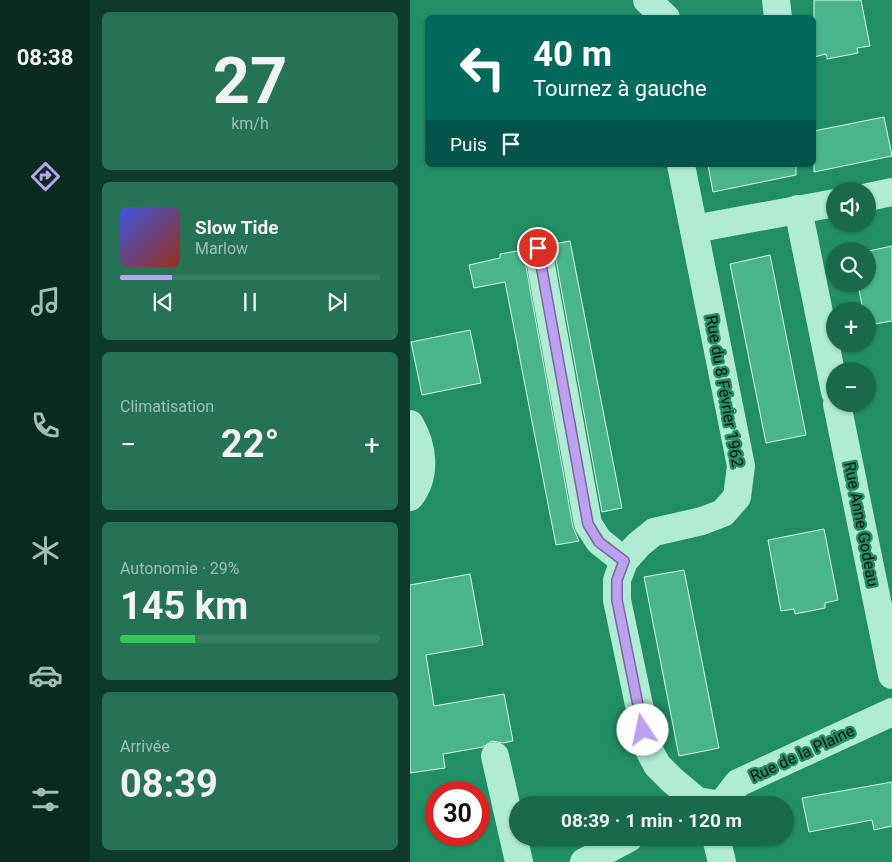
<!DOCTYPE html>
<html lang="fr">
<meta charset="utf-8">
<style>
:root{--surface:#196a4a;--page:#267254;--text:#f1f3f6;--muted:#9fbfb5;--line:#377d62;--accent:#bca0f2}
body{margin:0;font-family:Roboto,sans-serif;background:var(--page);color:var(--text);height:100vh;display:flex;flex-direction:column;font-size:19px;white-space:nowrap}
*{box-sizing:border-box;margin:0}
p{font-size:16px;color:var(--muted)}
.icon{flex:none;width:28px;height:28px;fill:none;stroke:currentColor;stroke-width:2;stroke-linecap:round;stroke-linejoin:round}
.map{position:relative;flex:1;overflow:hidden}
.details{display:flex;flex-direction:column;gap:12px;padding:12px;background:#0e3a29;width:320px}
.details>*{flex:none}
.banner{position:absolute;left:15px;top:15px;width:391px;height:152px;border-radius:8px;box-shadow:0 1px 4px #0004;background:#00695c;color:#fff;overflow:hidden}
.buttons{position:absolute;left:416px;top:182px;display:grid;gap:10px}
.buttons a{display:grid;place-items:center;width:50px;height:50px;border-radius:50%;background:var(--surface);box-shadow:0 1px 4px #0004;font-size:25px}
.speed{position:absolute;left:15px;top:781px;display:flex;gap:10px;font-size:25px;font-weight:700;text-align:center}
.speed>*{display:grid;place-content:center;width:65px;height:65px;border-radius:50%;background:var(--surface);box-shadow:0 1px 4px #0004;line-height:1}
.speed .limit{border:8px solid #d22;background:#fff;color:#111}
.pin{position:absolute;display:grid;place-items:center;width:42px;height:42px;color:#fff;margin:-21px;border:2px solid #fff;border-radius:50%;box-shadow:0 1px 5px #0007}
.me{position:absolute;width:55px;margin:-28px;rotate:349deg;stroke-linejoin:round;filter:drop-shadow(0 0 4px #0008)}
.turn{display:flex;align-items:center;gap:18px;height:105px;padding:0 25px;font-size:22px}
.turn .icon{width:65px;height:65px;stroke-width:2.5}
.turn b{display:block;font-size:35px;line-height:42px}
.then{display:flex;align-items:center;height:48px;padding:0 25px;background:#0003;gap:10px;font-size:19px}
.big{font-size:38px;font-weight:700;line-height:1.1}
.details .tile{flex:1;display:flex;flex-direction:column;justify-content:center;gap:8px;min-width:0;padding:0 18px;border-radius:8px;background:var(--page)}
.details .dial{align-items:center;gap:0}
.dial b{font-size:65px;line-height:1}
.song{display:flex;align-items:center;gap:15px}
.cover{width:60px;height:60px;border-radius:8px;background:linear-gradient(135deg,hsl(230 70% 55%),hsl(10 70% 35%))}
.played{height:5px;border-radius:2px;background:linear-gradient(90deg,var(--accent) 20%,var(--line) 20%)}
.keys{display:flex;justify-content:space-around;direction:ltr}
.heat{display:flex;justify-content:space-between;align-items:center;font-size:28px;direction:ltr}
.charge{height:8px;border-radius:4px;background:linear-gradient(90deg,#34c759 29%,var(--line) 0)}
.trip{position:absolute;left:99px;top:796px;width:285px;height:50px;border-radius:25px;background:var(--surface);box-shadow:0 1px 4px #0004;font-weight:700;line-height:50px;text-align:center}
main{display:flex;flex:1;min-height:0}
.menu{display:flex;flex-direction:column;width:90px;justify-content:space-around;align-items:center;background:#0a2a1e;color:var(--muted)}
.menu .icon{width:35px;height:35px}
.menu .selected{color:var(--accent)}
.menu b{font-size:22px;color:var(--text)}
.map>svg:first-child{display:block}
</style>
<main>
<nav class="menu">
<b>08:38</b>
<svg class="icon selected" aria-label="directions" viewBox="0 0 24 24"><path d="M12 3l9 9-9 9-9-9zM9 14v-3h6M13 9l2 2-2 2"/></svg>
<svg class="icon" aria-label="music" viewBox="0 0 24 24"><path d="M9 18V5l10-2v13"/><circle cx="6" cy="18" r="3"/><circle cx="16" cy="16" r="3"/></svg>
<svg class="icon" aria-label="phone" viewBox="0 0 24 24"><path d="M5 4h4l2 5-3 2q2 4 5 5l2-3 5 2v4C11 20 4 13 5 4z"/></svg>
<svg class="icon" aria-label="climate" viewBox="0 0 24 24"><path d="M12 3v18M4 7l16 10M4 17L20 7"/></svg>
<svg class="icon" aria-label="car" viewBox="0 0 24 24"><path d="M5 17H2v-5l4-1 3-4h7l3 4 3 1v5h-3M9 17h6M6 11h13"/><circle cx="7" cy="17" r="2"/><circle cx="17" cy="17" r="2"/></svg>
<svg class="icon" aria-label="filters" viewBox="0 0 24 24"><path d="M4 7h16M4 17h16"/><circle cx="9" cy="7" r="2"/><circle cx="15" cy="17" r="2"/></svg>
</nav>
<section class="details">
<div class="tile dial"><b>27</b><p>km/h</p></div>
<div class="tile">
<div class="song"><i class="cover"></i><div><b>Slow Tide</b><p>Marlow</p></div></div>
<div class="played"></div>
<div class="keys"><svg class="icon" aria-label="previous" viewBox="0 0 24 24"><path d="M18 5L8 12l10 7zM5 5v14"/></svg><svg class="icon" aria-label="pause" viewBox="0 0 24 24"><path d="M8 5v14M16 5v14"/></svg><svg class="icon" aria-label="next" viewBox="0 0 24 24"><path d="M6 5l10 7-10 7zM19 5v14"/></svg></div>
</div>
<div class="tile"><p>Climatisation</p>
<div class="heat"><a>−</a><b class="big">22°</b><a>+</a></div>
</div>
<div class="tile"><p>Autonomie · 29%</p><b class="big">145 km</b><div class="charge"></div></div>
<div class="tile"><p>Arrivée</p><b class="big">08:39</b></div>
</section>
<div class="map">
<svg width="482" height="862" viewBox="0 0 482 862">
<rect width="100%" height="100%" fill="#218e63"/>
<g fill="#4ab58a" stroke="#d6f9ea">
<path d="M404 0H451L460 46 447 48 448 53 417 59 416 54 404 57Z"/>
<path d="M474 117 482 156 404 172V131Z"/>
<path d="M298 165H386V175L303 192Z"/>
<path d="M160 241 212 508 192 512 143 244Z"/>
<path d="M482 246V321L458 325V311H453L448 284H458V251Z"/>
<path d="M113 250 163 527 169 541 146 545 95 282 64 288 59 265 90 258V254Z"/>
<path d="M360 255 396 435 356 443 320 264Z"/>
<path d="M60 330 71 383 12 395 1 342Z"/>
<path d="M414 529 428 600 415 603V608L385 614 384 609 371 611 358 540Z"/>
<path d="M274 570 309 748 269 756 234 577Z"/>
<path d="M60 574 73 645 16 655 24 706 94 694 103 741 93 743 82 741 73 747 33 754 35 768 0 773V585Z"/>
<path d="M482 782V826L464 830 462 820 399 832 392 798Z"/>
</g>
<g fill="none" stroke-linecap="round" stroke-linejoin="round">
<g stroke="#b0ecd3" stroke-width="28">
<path d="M237 0 256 18"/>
<path d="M366 0 368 18"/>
<path d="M271 165 331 466 327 497 313 513 292 521 244 532 228 545 214 561 207 580V600L238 748 247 765 262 780 287 801 311 805"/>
<path d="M458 197 482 192"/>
<path d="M388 209 425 392"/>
<path d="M284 229 425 203"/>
<path d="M128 249 178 524 189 541 214 561"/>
<path d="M427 404 482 675"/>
<path d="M0 424C13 446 17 475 0 497"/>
<path d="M85 756 109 862"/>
<path d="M311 805 328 783 482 712"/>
<path d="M306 838 312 862"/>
<path d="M174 862 219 838"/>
</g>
</g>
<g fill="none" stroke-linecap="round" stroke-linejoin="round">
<g stroke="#7a689d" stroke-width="12">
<path id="route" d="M128 248 178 524 189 542 214 561 207 580V600L233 730"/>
</g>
<use href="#route" stroke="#bca0f2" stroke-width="9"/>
</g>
<g text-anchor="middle" stroke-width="5" stroke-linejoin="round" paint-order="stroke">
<g font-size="16" fill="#111" stroke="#218e63">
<text transform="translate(315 391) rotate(80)" y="6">Rue du 8 Février 1962</text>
<text transform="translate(452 524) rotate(79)" y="6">Rue Anne Godeau</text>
<text transform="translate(392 753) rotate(-25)" y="6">Rue de la Plaine</text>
</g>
</g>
</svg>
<div class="buttons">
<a><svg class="icon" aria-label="sound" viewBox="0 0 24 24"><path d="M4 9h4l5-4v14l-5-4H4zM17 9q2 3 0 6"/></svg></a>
<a><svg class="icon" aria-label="search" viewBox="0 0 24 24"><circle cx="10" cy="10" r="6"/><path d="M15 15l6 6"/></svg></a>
<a>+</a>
<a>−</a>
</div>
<div class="speed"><div class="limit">30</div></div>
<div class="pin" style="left:128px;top:248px;background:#d93025"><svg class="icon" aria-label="arrive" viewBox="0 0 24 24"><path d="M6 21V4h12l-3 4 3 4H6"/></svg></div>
<svg class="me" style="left:233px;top:730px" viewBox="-20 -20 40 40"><circle r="19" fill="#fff"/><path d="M0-13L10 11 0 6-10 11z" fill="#bca0f2"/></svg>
<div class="trip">08:39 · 1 min · 120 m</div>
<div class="banner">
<div class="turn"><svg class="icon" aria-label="left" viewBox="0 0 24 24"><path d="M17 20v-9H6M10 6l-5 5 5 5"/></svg><div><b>40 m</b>Tournez à gauche</div></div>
<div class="then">Puis<svg class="icon" aria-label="arrive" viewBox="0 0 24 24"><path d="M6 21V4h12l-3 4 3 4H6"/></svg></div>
</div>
</div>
</main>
